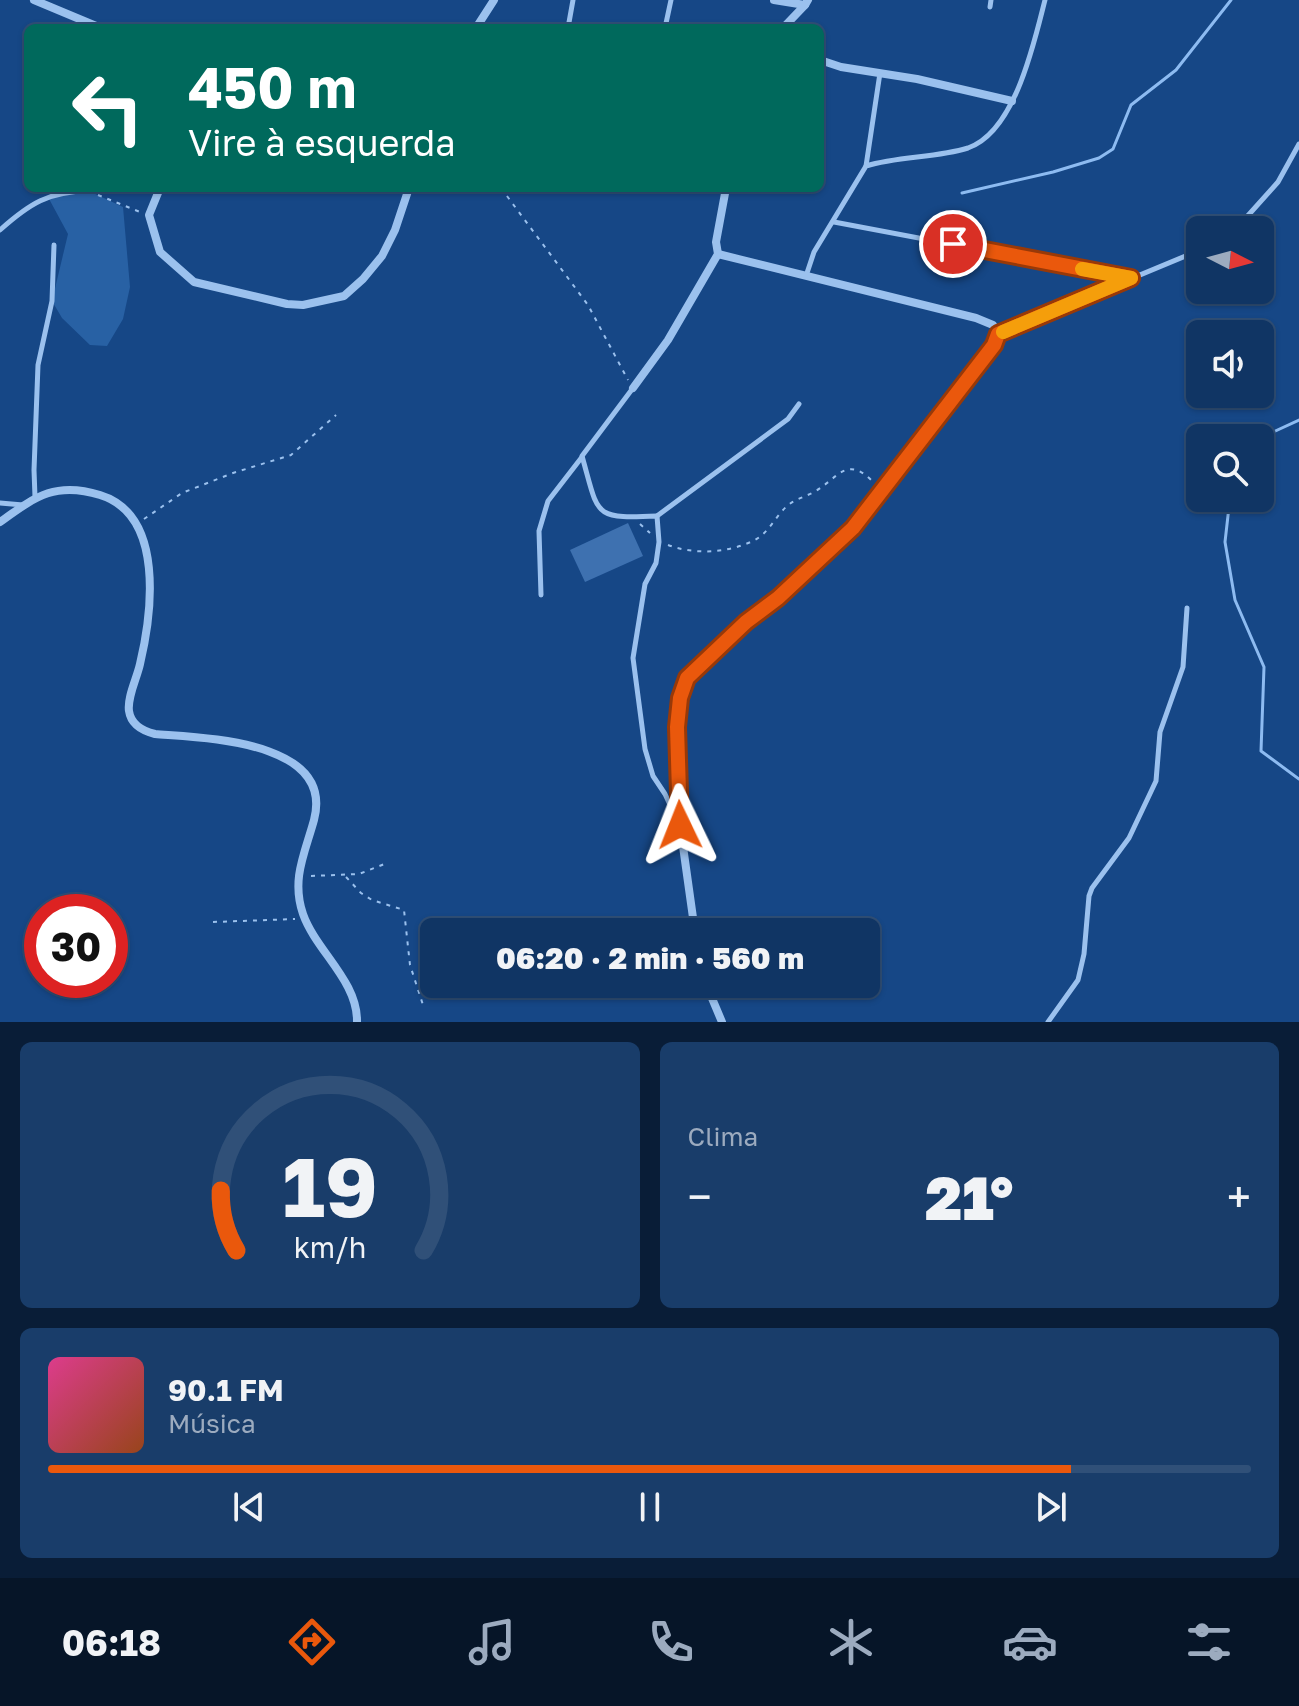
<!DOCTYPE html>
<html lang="pt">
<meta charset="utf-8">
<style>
:root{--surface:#103564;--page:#193d6a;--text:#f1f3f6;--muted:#9cabbf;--line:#305078;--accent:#ea580c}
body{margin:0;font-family:"Golos Text",sans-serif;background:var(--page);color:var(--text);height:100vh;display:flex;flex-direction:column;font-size:30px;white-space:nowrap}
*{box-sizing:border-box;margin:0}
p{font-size:26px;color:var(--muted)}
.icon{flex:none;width:44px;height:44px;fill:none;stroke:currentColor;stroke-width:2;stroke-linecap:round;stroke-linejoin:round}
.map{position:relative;height:1022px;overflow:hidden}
.side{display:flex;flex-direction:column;gap:20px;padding:20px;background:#091d37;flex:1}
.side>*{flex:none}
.guide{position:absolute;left:24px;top:24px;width:800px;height:168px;border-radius:12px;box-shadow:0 2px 6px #0004,0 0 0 2px var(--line);background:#00695c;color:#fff;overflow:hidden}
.needle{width:52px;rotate:96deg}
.tools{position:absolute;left:1186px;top:216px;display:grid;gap:16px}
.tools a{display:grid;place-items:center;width:88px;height:88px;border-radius:12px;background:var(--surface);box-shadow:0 2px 6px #0004,0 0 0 2px var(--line);font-size:40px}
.speed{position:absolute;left:24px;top:894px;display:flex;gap:16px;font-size:40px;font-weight:700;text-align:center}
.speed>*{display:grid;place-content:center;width:104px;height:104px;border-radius:50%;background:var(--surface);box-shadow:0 2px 6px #0004,0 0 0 2px var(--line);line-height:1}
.speed .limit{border:12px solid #d22;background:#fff;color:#111}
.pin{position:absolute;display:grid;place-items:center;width:68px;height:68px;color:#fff;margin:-34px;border:4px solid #fff;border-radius:50%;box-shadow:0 2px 8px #0007}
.me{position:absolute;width:88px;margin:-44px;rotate:358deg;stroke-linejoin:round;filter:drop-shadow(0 0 6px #0008)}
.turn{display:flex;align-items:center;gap:28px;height:168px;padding:0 32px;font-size:36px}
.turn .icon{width:104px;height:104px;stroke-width:2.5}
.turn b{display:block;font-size:56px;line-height:68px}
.big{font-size:60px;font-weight:800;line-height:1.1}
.side .widget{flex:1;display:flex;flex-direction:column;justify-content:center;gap:12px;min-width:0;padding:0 28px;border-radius:12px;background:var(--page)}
.side .dial{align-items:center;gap:0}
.dial svg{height:208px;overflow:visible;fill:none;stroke:var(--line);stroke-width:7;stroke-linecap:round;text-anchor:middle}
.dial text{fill:var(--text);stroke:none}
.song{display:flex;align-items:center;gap:24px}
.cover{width:96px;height:96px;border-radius:12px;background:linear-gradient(135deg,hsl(330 70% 55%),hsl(20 70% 35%))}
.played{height:8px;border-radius:4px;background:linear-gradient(90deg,var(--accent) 85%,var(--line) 85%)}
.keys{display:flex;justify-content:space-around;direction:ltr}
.heat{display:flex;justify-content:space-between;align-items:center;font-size:44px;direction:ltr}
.side .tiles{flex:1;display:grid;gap:20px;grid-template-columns:1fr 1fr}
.widget:last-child{grid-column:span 2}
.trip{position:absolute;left:420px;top:918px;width:460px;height:80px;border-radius:12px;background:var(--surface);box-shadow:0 2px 6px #0004,0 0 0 2px var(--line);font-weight:800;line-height:80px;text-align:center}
.menu{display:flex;height:128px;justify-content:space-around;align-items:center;background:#061528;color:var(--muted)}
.menu .icon{width:56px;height:56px}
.menu .active{color:var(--accent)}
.menu b{font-size:36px;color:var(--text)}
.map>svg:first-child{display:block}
</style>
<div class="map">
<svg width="1299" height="1022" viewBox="0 0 1299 1022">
<rect width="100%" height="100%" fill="#164786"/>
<path fill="#2861a4" d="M89 191 123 207 130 287 123 319 107 346 90 345 62 318 52 301 68 234 48 197Z"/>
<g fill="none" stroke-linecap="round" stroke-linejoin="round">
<g stroke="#8dbbf1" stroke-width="3">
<path d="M962 193 1053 172 1099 158 1113 149 1131 105 1176 70 1231 0"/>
<path d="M1260 445 1271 433 1299 420"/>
<path d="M1230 498 1225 542 1235 600 1264 667 1261 751 1299 779"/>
</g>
</g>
<path fill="#3e71b0" d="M628 523 643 556 585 582 570 550Z"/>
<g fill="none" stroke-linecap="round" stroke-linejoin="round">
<g stroke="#9bc1ee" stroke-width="2" stroke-dasharray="4 6" stroke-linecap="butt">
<path d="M501 188 588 305 628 380"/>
<path d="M98 195 140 212"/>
<path d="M144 519 182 493 233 473 291 455 336 415"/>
<path d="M640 524 650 533"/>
<path d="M668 545C695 555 727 553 753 541 768 534 775 517 787 506 795 499 805 497 814 492 839 478 847 453 875 484"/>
<path d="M311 876 359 874 387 863"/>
<path d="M346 877 361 893 372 900 404 910 410 965 424 1008"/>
<path d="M213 922 295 919"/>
</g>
<g stroke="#9bc1ee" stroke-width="5">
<path d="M990 7 991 0"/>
<path d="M568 28 573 0"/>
<path d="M665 28 671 0"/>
<path d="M866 166 880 73"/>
<path d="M834 222 1131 278"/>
<path d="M0 230C29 204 49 191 89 191"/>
<path d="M1235 230 1278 182 1299 144"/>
<path d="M807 273 814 252 866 166C899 156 936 158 968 148 1015 132 1034 43 1045 0"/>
<path d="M998 334 1200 250"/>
<path d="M633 388 582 456C599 516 592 519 657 516L659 542 656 563 645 584 633 658 645 749 653 776 665 794 677 820"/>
<path d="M35 497 34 470 38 365 52 301 54 245"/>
<path d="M0 503 23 505"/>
<path d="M657 516 788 419 799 404"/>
<path d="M541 595 539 531 548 501 582 457"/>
<path d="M1048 1022 1078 980 1084 954 1089 896 1092 888 1129 838 1156 781 1160 732 1183 667 1187 608"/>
</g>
<g stroke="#9bc1ee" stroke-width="8">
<path d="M34 0 101 28"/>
<path d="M774 0 805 5 808 0"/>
<path d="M476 28 494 0"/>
<path d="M783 28 805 5"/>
<path d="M820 60 841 67 917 79 1012 101"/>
<path d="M160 188 149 215 160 252 194 282 287 304 303 305 344 296 363 279 382 256 395 230 409 188"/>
<path d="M633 388 668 340 718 254 716 242 726 188"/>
<path d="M0 522C35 497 55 481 100 495 165 515 152 613 140 664 137 678 127 697 129 711 131 725 143 731 155 734 203 738 335 740 314 820 305 853 291 879 303 914 316 951 358 981 357 1022"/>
<path d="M695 932 680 825 677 727 680 698 687 678 746 622 778 598 853 528 994 345 998 334 993 325 976 318 718 254"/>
<path d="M706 984 722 1022"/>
</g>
</g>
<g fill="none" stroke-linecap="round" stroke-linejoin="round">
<g stroke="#983908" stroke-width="20">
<path id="route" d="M680 825 677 727 680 698 687 678 746 622 778 598 853 528 994 345 998 334 1131 278 953 244"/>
</g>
<use href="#route" stroke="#ea580c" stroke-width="14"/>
<path stroke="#f59e0b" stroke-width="14" d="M1003 332 1131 278 1082 269"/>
</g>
</svg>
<div class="tools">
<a><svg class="needle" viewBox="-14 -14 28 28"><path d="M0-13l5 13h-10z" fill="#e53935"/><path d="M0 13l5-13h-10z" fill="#9cabbf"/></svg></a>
<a><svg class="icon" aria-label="sound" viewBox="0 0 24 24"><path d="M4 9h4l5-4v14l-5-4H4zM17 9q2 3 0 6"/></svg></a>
<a><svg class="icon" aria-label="search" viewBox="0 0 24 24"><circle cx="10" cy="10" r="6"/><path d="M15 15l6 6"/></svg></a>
</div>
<div class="speed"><div class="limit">30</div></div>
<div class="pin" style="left:953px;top:244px;background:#d93025"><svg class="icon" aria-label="arrive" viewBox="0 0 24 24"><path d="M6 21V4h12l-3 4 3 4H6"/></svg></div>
<svg class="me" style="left:680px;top:825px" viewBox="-20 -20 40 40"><path d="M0-17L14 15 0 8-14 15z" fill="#ea580c" stroke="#fff" stroke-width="4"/></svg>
<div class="trip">06:20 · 2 min · 560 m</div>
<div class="guide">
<div class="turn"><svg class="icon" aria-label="left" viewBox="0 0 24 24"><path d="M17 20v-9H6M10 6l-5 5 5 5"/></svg><div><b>450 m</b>Vire à esquerda</div></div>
</div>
</div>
<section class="side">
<div class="tiles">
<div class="widget dial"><svg viewBox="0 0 100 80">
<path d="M14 69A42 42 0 1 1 86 69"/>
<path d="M14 69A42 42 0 0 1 8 46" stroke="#ea580c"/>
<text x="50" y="56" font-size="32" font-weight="700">19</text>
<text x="50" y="72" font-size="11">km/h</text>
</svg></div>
<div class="widget"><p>Clima</p>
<div class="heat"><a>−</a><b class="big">21°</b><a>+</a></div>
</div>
<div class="widget">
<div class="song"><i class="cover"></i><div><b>90.1 FM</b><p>Música</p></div></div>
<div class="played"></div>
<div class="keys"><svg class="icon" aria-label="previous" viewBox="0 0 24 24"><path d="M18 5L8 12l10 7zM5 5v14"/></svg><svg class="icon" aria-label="pause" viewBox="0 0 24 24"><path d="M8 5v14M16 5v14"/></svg><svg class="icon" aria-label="next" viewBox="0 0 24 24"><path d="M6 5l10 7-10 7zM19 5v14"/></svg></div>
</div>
</div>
</section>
<nav class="menu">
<b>06:18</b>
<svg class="icon active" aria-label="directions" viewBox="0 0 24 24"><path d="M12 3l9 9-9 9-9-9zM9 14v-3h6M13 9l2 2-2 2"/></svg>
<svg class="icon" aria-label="music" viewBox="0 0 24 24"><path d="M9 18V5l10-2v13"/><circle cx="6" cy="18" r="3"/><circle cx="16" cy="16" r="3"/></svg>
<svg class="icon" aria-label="phone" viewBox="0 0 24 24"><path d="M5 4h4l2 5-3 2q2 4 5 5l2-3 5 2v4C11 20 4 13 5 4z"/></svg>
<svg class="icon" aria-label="climate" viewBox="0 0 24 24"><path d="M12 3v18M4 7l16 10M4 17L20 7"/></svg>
<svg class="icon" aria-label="car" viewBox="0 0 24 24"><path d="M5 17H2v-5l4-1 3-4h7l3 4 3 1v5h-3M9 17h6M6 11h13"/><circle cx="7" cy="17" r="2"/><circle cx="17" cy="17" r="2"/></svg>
<svg class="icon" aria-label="filters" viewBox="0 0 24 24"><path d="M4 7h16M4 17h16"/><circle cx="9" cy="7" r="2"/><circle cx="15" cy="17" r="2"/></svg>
</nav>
